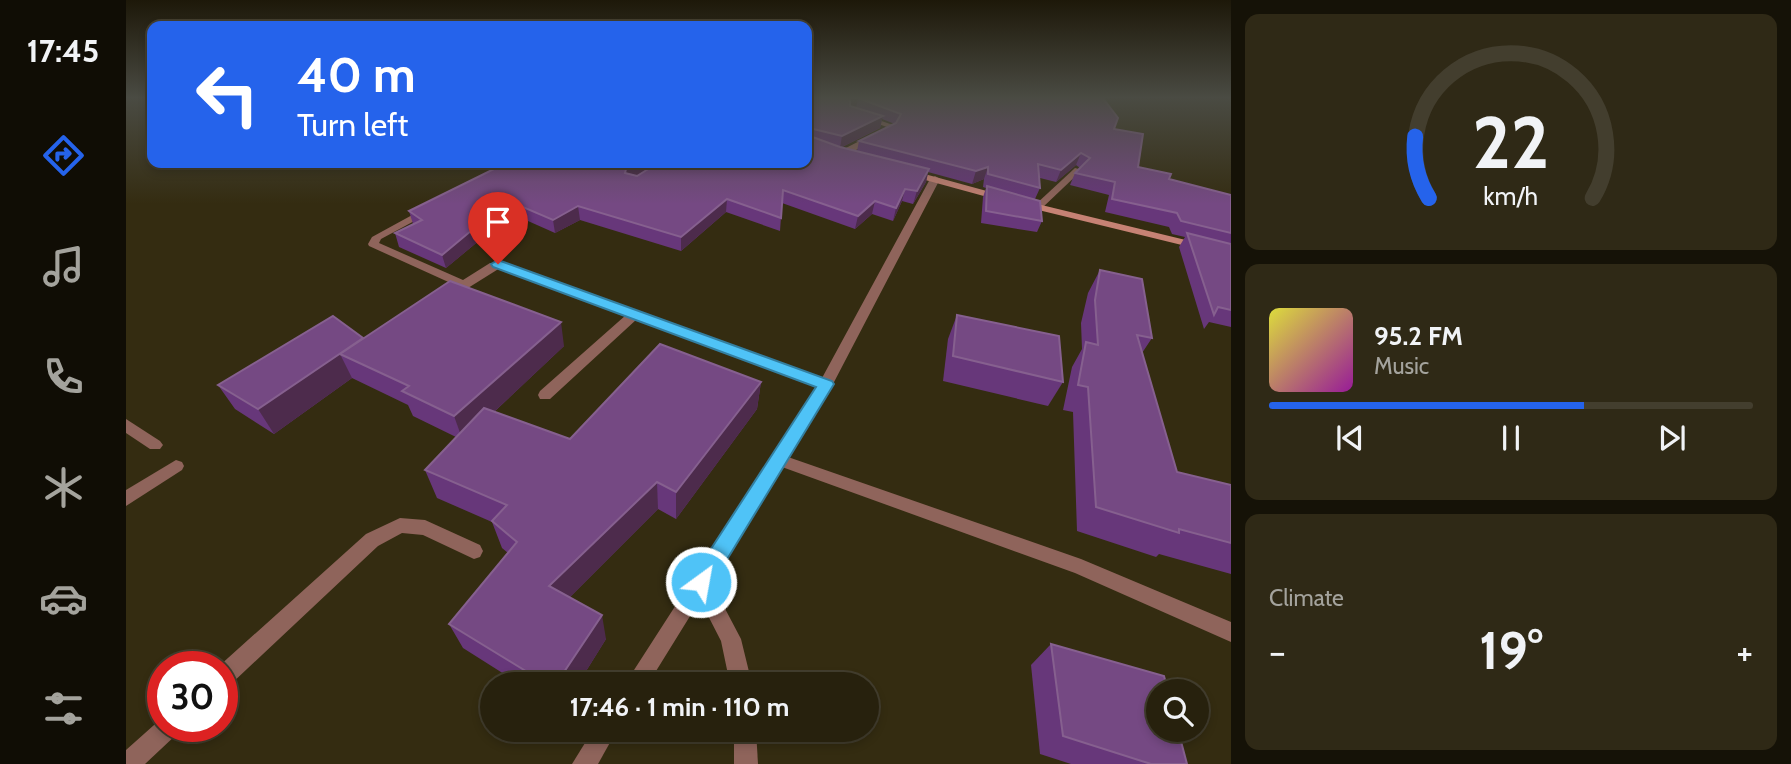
<!DOCTYPE html>
<meta charset="utf-8">
<style>
:root{--surface:#27210d;--page:#2f2916;--text:#f1f3f6;--muted:#a4a39d;--line:#433e2e;--accent:#2563eb}
body{margin:0;font-family:Cabin,sans-serif;background:var(--page);color:var(--text);height:100vh;display:flex;flex-direction:column;font-size:26px;white-space:nowrap}
*{box-sizing:border-box;margin:0}
p{font-size:23px;color:var(--muted)}
.icon{flex:none;width:38px;height:38px;fill:none;stroke:currentColor;stroke-width:2;stroke-linecap:round;stroke-linejoin:round}
.map{position:relative;flex:1;overflow:hidden}
.side{display:flex;flex-direction:column;gap:14px;padding:14px;background:#151207;width:560px}
.side>*{flex:none}
.guide{position:absolute;left:21px;top:21px;width:665px;height:147px;border-radius:14px;box-shadow:0 4px 10px #0003,0 0 0 2px var(--line);background:#2563eb;color:#fff;overflow:hidden}
.tools{position:absolute;left:1020px;top:679px;display:grid;gap:14px}
.tools a{display:grid;place-items:center;width:63px;height:63px;border-radius:50%;background:var(--surface);box-shadow:0 4px 10px #0003,0 0 0 2px var(--line);font-size:35px}
.speed{position:absolute;left:21px;top:651px;display:flex;gap:14px;font-size:35px;font-weight:700;text-align:center}
.speed>*{display:grid;place-content:center;width:91px;height:91px;border-radius:50%;background:var(--surface);box-shadow:0 4px 10px #0003,0 0 0 2px var(--line);line-height:1}
.speed .limit{border:10px solid #d22;background:#fff;color:#111}
.pin{position:absolute;display:grid;place-items:center;width:60px;height:60px;color:#fff;margin:-72px -30px;border-radius:50% 50% 50% 0;rotate:-45deg;box-shadow:0 0 7px #0007}
.pin .icon{rotate:45deg}
.me{position:absolute;width:77px;margin:-38px;rotate:32deg;stroke-linejoin:round;filter:drop-shadow(0 0 5px #0008)}
.turn{display:flex;align-items:center;gap:24px;height:147px;padding:0 35px;font-size:32px}
.turn .icon{width:91px;height:91px;stroke-width:2.5}
.turn b{display:block;font-size:49px;line-height:60px}
.big{font-size:52px;font-weight:700;line-height:1.1}
.side .card{flex:1;display:flex;flex-direction:column;justify-content:center;gap:10px;min-width:0;padding:0 24px;border-radius:14px;background:var(--page)}
.side .dial{align-items:center;gap:0}
.dial svg{height:182px;overflow:visible;fill:none;stroke:var(--line);stroke-width:7;stroke-linecap:round;text-anchor:middle}
.dial text{fill:var(--text);stroke:none}
.song{display:flex;align-items:center;gap:21px}
.cover{width:84px;height:84px;border-radius:10px;background:linear-gradient(135deg,hsl(60 70% 55%),hsl(300 70% 35%))}
.played{height:7px;border-radius:4px;background:linear-gradient(90deg,var(--accent) 65%,var(--line) 65%)}
.keys{display:flex;justify-content:space-around;direction:ltr}
.heat{display:flex;justify-content:space-between;align-items:center;font-size:38px;direction:ltr}
.trip{position:absolute;left:354px;top:672px;width:399px;height:70px;border-radius:35px;background:var(--surface);box-shadow:0 4px 10px #0003,0 0 0 2px var(--line);font-weight:700;line-height:70px;text-align:center}
main{display:flex;flex:1;min-height:0}
.menu{display:flex;flex-direction:column;width:126px;justify-content:space-around;align-items:center;background:#100d05;color:var(--muted)}
.menu .icon{width:49px;height:49px}
.menu .on{color:var(--accent)}
.menu b{font-size:32px;color:var(--text)}
.map>svg:first-child{display:block}
</style>
<main>
<nav class="menu">
<b>17:45</b>
<svg class="icon on" aria-label="directions" viewBox="0 0 24 24"><path d="M12 3l9 9-9 9-9-9zM9 14v-3h6M13 9l2 2-2 2"/></svg>
<svg class="icon" aria-label="music" viewBox="0 0 24 24"><path d="M9 18V5l10-2v13"/><circle cx="6" cy="18" r="3"/><circle cx="16" cy="16" r="3"/></svg>
<svg class="icon" aria-label="phone" viewBox="0 0 24 24"><path d="M5 4h4l2 5-3 2q2 4 5 5l2-3 5 2v4C11 20 4 13 5 4z"/></svg>
<svg class="icon" aria-label="climate" viewBox="0 0 24 24"><path d="M12 3v18M4 7l16 10M4 17L20 7"/></svg>
<svg class="icon" aria-label="car" viewBox="0 0 24 24"><path d="M5 17H2v-5l4-1 3-4h7l3 4 3 1v5h-3M9 17h6M6 11h13"/><circle cx="7" cy="17" r="2"/><circle cx="17" cy="17" r="2"/></svg>
<svg class="icon" aria-label="filters" viewBox="0 0 24 24"><path d="M4 7h16M4 17h16"/><circle cx="9" cy="7" r="2"/><circle cx="15" cy="17" r="2"/></svg>
</nav>
<div class="map">
<svg width="1105" height="764" viewBox="0 0 1105 764">
<rect width="100%" height="100%" fill="#342c11"/>
<g fill="none" stroke-linecap="round" stroke-linejoin="round">
<g fill="#8f645b" fill-rule="evenodd">
<path d="M735 114 770 126 766 132 718 156H712V152L761 127 735 118Z"/>
<path d="M949 168 956 170 915 209H909V205Z"/>
<path d="M809 176 814 179 707 384 662 457 955 559 1105 622V642L949 573 656 467 585 582 615 639 626 684H604L595 641 574 600 522 684H499L691 386 511 319 424 399H414L412 395 414 391 500 315 374 268 326 298H318V292L329 285 243 246 242 244 246 237 299 208H305V212L255 239 253 243 337 280 364 263H379L696 378 804 179Z"/>
<path d="M0 419 34 441 37 445 34 449H24L0 433Z"/>
<path d="M50 460 56 462 58 466 56 470 0 506V490Z"/>
<path d="M274 518 299 520 354 545 357 551 354 557 348 559 297 535 276 533 252 546 104 685 96 688V667H92L240 534Z"/>
<path d="M37 717V726H54L51 734 19 764H0V750Z"/>
<path d="M467 730H491L472 764H446Z"/>
<path d="M608 730H630L632 764H608Z"/>
</g>
<g fill="#c68274" fill-rule="evenodd">
<path d="M784 170 879 196 881 198 876 201 781 175 780 173Z"/>
<path d="M899 201 1105 251V257L896 206 894 204Z"/>
</g>
</g>
<g fill="#67377a" fill-rule="evenodd">
<path d="M681 97H976L988 129 1012 167 1043 179 1105 195V327L1083 322 1078 329 1053 247 1059 237 1046 234 1043 227 979 212 983 195 944 185 949 173 954 168 950 165 930 182 914 178V188L909 199 916 221 911 232 855 223 857 197 860 188 857 187 858 179 846 184 802 172 800 182 787 204 776 201 767 221 746 214 729 229 656 203 654 231 600 212 555 251 454 220 429 233 393 217 355 239 320 268 273 247 269 233 287 224 283 211 370 168 337 163H681ZM756 119 769 124 733 141 731 151 716 147 754 128Z"/>
<path d="M974 270 1026 338 1016 353 1051 472 1105 485V574L1033 554 1030 557 951 531 947 412 937 410 946 367 956 349 955 323 962 293Z"/>
<path d="M831 315 937 382 922 406 817 381 822 339Z"/>
<path d="M237 338 438 346 368 412 444 439 635 382 631 409 550 519 532 509 444 597 480 639 452 684H394L337 648 323 624 382 553 376 548 366 522 311 498 299 470 330 437 287 416 282 405 226 378 148 434 109 409 92 385Z"/>
<path d="M925 644 1061 764H945L914 754 905 665Z"/>
</g>
<g fill="#4d2b4c">
<path d="M724 98H732L730 108 722 109Z"/>
<path d="M757 116 754 128 714 148 716 136Z"/>
<path d="M955 153 950 165 930 182 935 170Z"/>
<path d="M512 163H534L501 182 499 173 500 169Z"/>
<path d="M862 167 858 179 846 184 850 171Z"/>
<path d="M803 169 800 182 787 204 791 191Z"/>
<path d="M779 189 776 201 767 221 770 208Z"/>
<path d="M601 199 600 212 555 251V237Z"/>
<path d="M749 201 746 214 729 229 732 216Z"/>
<path d="M390 204 393 217 355 239 320 268 316 255 352 225Z"/>
<path d="M452 206 454 220 429 233 427 220Z"/>
<path d="M435 322 438 346 337 441 328 416Z"/>
<path d="M237 338 214 354 226 378 148 434 132 409Z"/>
<path d="M635 382 631 409 550 519V492Z"/>
<path d="M531 482 532 509 430 611 423 586Z"/>
<path d="M476 615 480 639 452 684H430Z"/>
</g>
<g fill="#754983" stroke="#86608f" stroke-width="2">
<path d="M681 97H976L992 118 988 129 1017 134 1012 167 1045 174 1043 179 1105 195V233L1055 221 1051 213 986 199 989 182 949 173 964 158 955 153 935 170 912 164 914 188 862 174V167L850 171 733 141 770 123 775 114 732 98H724V106L757 116 716 136 683 128 681 133Z"/>
<path d="M681 135 714 147 803 169 791 191 779 189 770 208 749 201 732 216 657 190 655 218 601 199 555 237 452 206 427 220 390 204 352 225 316 255 269 233 296 220 283 211 380 163H512L500 169 499 173 511 176 532 163H681Z"/>
<path d="M861 186 914 201 916 221 860 211Z"/>
<path d="M1061 233 1105 244V310L1092 307 1088 315Z"/>
<path d="M974 270 1016 279 1026 338 1011 335 1051 472 1105 485V543L1053 529V533L970 507 962 387 952 385 960 342 972 345 969 300Z"/>
<path d="M324 281 435 322 328 416 276 391 283 386 214 354Z"/>
<path d="M831 315 933 336 937 382 827 356Z"/>
<path d="M207 316 237 338 132 409 92 385Z"/>
<path d="M534 344 635 382 550 492 531 482 423 586 476 615 430 684H421L323 624 391 542 366 521 381 505 299 470 358 408 444 439Z"/>
<path d="M925 644 1038 676 1042 691H1032V730H1052L1061 764H1025L937 736Z"/>
</g>
<linearGradient id="sky" x2="0" y2="1"><stop stop-color="#1d1809"/><stop offset="0.48" stop-color="#4a4b43"/><stop offset="1" stop-color="#4a4b43" stop-opacity="0"/></linearGradient>
<rect width="1105" height="204" fill="url(#sky)"/>
<path fill="#4fc3f7" stroke="#337fa1" stroke-width="2" d="M372 260 706 381 708 384 583 589 575 592 568 589 564 582 568 575 690 387 367 267 365 264Z"/>
</svg>
<div class="tools">
<a><svg class="icon" aria-label="search" viewBox="0 0 24 24"><circle cx="10" cy="10" r="6"/><path d="M15 15l6 6"/></svg></a>
</div>
<div class="speed"><div class="limit">30</div></div>
<div class="pin" style="left:372px;top:264px;background:#d93025"><svg class="icon" aria-label="arrive" viewBox="0 0 24 24"><path d="M6 21V4h12l-3 4 3 4H6"/></svg></div>
<svg class="me" style="left:575px;top:582px" viewBox="-20 -20 40 40"><circle r="17" fill="#4fc3f7" stroke="#fff" stroke-width="3"/><path d="M0-11L8 9 0 5-8 9z" fill="#fff"/></svg>
<div class="trip">17:46 · 1 min · 110 m</div>
<div class="guide">
<div class="turn"><svg class="icon" aria-label="left" viewBox="0 0 24 24"><path d="M17 20v-9H6M10 6l-5 5 5 5"/></svg><div><b>40 m</b>Turn left</div></div>
</div>
</div>
<section class="side">
<div class="card dial"><svg viewBox="0 0 100 80">
<path d="M14 69A42 42 0 1 1 86 69"/>
<path d="M14 69A42 42 0 0 1 8 42" stroke="#2563eb"/>
<text x="50" y="56" font-size="32" font-weight="700">22</text>
<text x="50" y="72" font-size="11">km/h</text>
</svg></div>
<div class="card">
<div class="song"><i class="cover"></i><div><b>95.2 FM</b><p>Music</p></div></div>
<div class="played"></div>
<div class="keys"><svg class="icon" aria-label="previous" viewBox="0 0 24 24"><path d="M18 5L8 12l10 7zM5 5v14"/></svg><svg class="icon" aria-label="pause" viewBox="0 0 24 24"><path d="M8 5v14M16 5v14"/></svg><svg class="icon" aria-label="next" viewBox="0 0 24 24"><path d="M6 5l10 7-10 7zM19 5v14"/></svg></div>
</div>
<div class="card"><p>Climate</p>
<div class="heat"><a>−</a><b class="big">19°</b><a>+</a></div>
</div>
</section>
</main>
